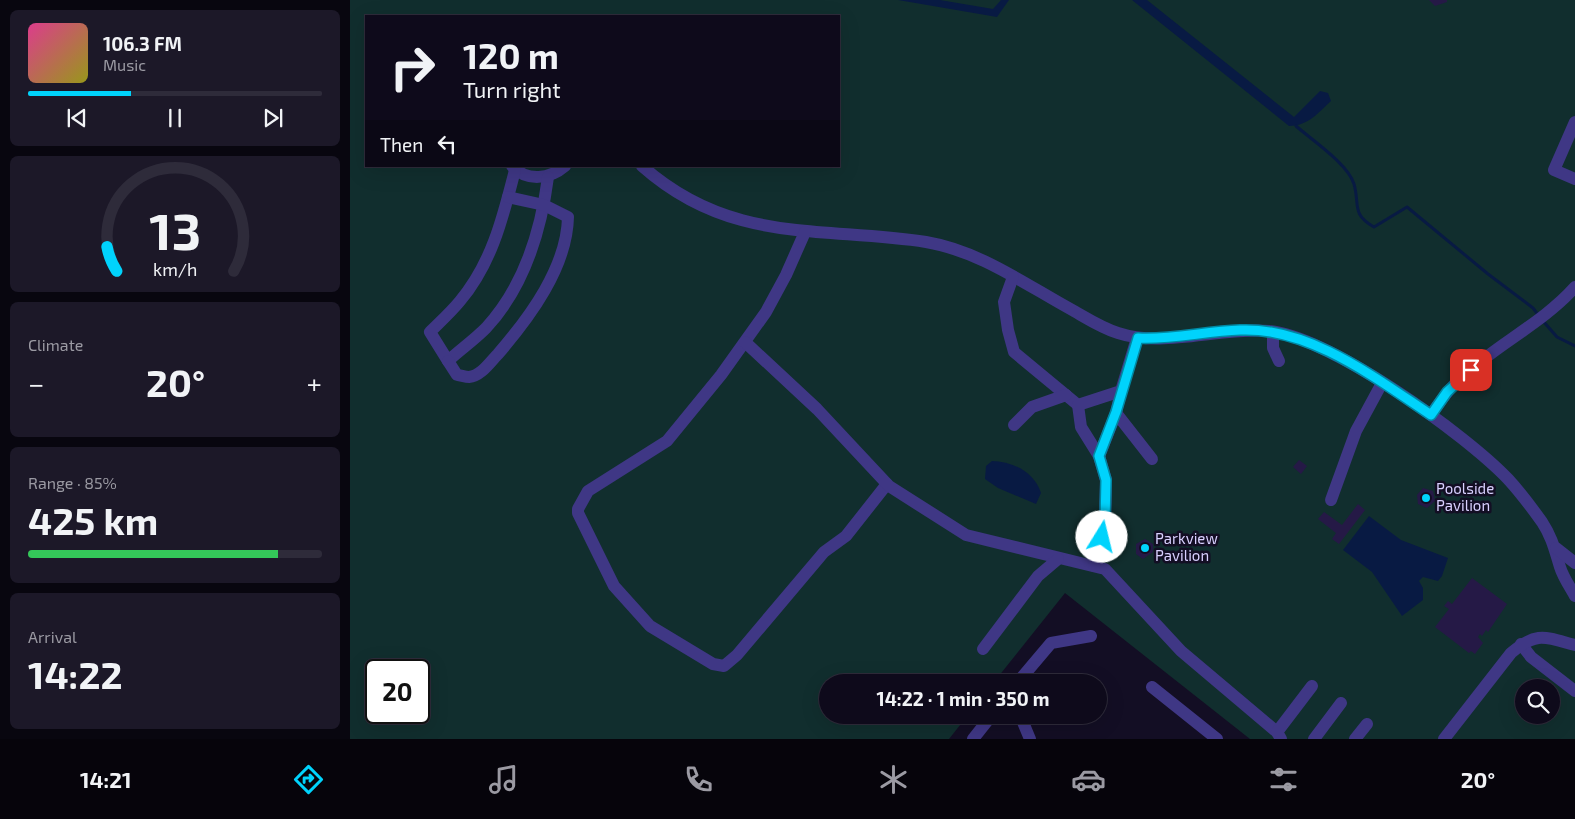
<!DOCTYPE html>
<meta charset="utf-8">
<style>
:root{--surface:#0e0a1b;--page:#1c1828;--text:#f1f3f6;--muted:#9b9aa3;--line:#2e2b3a;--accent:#00d3fc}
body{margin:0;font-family:"Exo 2",sans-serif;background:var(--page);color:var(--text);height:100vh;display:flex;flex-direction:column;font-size:19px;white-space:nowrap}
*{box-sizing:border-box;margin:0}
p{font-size:16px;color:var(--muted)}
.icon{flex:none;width:28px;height:28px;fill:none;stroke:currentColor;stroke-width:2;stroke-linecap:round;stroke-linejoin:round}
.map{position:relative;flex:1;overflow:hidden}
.sheet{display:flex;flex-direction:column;gap:10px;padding:10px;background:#08060f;width:350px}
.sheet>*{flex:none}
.guide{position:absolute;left:15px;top:15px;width:475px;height:152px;border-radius:0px;box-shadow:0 5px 20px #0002,0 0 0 1px var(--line);background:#0e0a1b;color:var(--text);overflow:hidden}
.tools{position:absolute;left:1165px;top:679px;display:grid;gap:10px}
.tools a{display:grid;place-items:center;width:45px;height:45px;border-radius:50%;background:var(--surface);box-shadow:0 5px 20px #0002,0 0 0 1px var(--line);font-size:25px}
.speed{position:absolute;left:15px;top:659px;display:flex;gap:10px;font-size:25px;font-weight:700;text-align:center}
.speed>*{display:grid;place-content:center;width:65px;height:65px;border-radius:50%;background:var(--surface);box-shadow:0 5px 20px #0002,0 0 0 1px var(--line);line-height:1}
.speed .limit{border:2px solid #111;border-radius:8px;background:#fff;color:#111}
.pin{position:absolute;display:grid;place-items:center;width:42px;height:42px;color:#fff;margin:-21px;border-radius:10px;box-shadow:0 2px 8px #0006}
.me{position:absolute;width:55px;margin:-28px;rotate:9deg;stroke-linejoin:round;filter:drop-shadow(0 0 4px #0008)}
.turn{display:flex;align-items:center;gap:18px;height:105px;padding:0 15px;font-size:22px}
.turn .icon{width:65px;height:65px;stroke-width:2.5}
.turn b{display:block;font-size:35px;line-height:42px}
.then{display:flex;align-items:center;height:48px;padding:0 15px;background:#0003;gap:10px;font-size:19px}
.big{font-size:38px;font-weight:700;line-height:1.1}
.sheet .card{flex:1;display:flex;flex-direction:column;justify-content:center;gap:8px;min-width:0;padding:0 18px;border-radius:8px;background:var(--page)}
.sheet .dial{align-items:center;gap:0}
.dial svg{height:130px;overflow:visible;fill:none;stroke:var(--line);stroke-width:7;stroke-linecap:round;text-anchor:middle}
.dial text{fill:var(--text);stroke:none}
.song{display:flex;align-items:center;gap:15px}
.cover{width:60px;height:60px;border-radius:8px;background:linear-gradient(135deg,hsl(330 70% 55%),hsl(60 70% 35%))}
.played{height:5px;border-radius:2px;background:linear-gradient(90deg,var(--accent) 35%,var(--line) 35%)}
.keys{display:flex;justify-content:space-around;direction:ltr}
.heat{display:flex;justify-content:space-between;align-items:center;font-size:28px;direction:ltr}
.charge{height:8px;border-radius:4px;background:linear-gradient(90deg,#34c759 85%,var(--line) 0)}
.trip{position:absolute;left:469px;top:674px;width:288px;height:50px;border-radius:25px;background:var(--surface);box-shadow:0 5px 20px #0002,0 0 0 1px var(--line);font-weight:700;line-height:50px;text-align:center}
.menu{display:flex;height:80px;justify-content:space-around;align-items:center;background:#06040b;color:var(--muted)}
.menu .icon{width:35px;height:35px}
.menu .selected{color:var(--accent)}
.menu b{font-size:22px;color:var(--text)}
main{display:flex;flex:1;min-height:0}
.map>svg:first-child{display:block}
</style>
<main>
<section class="sheet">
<div class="card">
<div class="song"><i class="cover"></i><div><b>106.3 FM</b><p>Music</p></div></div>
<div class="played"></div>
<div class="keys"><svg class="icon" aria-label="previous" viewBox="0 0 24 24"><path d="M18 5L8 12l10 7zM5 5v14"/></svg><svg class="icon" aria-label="pause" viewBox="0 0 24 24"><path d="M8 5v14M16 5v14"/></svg><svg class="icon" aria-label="next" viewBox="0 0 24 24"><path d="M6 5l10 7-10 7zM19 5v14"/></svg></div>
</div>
<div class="card dial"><svg viewBox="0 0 100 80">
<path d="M14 69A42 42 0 1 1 86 69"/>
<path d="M14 69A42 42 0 0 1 8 54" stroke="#00d3fc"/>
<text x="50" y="56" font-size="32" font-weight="700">13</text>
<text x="50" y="72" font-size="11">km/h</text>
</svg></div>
<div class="card"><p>Climate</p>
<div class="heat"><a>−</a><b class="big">20°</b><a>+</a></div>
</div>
<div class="card"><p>Range · 85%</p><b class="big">425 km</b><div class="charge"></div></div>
<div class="card"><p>Arrival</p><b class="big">14:22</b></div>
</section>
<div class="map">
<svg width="1225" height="739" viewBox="0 0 1225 739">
<rect width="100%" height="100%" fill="#130e24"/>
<path fill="#112e2e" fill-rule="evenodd" d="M0 0H1225V739H900L715 593 644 682H478V715H618L599 739H0ZM16 16H489V166H16ZM26 670H69V712H26ZM1174 688H1201V715H1174Z"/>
<g fill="#081a43">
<path d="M548 0H590L643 9 651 0H659L647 17Z"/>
<path d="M782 0H797L944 117 970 91 978 93 981 101C968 113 958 126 939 126Z"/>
<path d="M642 461C664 462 684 472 691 493L686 504 648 488 635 479 636 466Z"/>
<path d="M1019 516 1051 540 1098 558 1092 576 1088 581 1073 577 1069 581 1073 588V600L1052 616 1022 572 993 550Z"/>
</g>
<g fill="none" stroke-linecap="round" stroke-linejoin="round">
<g stroke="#081a43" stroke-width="3">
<path d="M946 126C962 140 998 164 1004 184 1010 205 1001 214 1024 227L1057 207 1138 274 1183 308 1189 316"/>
<path d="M1193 321 1207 337 1225 346"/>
</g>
</g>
<g fill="#251946">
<path d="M1079 0H1097V2L1085 6Z"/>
<path d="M949 460 957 466 951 474 943 467Z"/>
<path d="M1073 488 1083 491 1085 501 1077 508 1068 504 1067 495Z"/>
<path d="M1008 504 1015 510 989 544 982 539 986 533 968 519 974 512 992 525Z"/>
<path d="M795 539 803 544V552L793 559 786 554V544Z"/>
<path d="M1122 578 1157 604 1138 632 1136 630 1132 636 1130 634 1128 637 1133 643 1125 654 1121 651 1119 653 1085 627 1099 609 1094 606 1098 601 1102 604Z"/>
</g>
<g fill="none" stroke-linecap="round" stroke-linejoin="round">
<g stroke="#3f3785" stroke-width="12">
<path d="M1225 122 1204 170 1225 179"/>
<path d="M162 166C177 182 200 179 215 166"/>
<path d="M292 166C381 245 471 226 576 242 630 251 676 285 724 311 738 319 752 328 768 333 813 348 869 327 919 331 980 337 1115 434 1158 479 1170 492 1182 508 1192 522 1202 537 1205 551 1210 567 1213 577 1220 587 1225 596"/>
<path d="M165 170C153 217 142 263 110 301 101 312 90 322 80 332L98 361C110 350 124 340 136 328 174 287 191 231 198 177"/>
<path d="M455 232 436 275 416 312 371 375 317 441 238 491 228 509V513L264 586 300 626 363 664 374 666 387 655 474 552 496 536 537 484"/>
<path d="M663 277 654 302 658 330 664 352 728 405"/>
<path d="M923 332V348L929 361"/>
<path d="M395 342 467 409 539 486 616 535 755 569 831 651 927 732"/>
<path d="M98 361 107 375C110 375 115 377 119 377 131 376 140 362 148 354 180 317 217 267 218 217L194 205 158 197"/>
<path d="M766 413 802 459"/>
<path d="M1081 415C1090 402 1098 389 1110 379 1145 345 1192 324 1225 287"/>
<path d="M664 425 682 407 716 395"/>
<path d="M749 456 766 413 771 391"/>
<path d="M981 500 1006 431 1032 383"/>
<path d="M1206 548 1225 563"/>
<path d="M744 566 755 522 756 480 749 456 731 427 728 405 771 391 787 338"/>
<path d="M1171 644 1181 657 1225 691"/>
<path d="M633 649 688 576 708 559"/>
<path d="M668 682 701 643 741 636"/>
<path d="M802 687 867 739"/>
<path d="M670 715 680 739"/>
<path d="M623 739 642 715"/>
<path d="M931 739 927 732 962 686"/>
<path d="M964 739 991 703"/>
<path d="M1005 739 1017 724"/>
<path d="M1094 739 1161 653C1187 631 1195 637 1225 645"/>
</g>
</g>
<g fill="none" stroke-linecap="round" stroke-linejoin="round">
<g stroke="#0089a4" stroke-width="12">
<path id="route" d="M752 537 755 522 756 480 749 456 766 412 788 338C822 340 855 331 890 330 960 327 1025 378 1081 415L1097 392 1121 370"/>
</g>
<use href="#route" stroke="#00d3fc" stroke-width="9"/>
</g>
<g fill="#00d3fc" stroke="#130e24" stroke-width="2">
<circle cx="1076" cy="498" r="5"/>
<circle cx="795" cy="548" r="5"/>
</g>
<g text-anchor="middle" stroke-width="5" stroke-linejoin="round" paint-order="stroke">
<g font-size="15" fill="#d9d1ff" stroke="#130e24" text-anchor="start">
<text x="1086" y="494">Poolside<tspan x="1086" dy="17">Pavilion</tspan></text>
<text x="805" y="544">Parkview<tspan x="805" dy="17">Pavilion</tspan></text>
</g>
</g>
</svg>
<div class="tools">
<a><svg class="icon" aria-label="search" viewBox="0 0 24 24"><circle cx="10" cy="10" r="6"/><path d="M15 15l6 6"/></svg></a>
</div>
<div class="speed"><div class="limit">20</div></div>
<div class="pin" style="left:1121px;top:370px;background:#d93025"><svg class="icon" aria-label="arrive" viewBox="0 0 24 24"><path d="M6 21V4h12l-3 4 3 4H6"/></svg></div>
<svg class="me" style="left:752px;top:537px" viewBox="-20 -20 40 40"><circle r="19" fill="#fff"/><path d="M0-13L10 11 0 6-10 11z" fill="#00d3fc"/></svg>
<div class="trip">14:22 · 1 min · 350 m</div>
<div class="guide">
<div class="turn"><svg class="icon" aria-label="right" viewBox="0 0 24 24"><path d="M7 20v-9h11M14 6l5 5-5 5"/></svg><div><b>120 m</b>Turn right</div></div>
<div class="then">Then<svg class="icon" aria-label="left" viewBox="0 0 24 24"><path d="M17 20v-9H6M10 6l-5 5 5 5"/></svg></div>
</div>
</div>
</main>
<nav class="menu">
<b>14:21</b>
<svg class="icon selected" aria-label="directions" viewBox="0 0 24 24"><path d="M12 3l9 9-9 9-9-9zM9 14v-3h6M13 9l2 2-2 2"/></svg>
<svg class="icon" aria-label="music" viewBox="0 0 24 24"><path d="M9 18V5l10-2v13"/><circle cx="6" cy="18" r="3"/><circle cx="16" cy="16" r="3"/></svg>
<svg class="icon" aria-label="phone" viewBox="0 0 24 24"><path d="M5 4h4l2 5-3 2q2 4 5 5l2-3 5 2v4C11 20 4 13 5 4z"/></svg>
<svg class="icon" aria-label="climate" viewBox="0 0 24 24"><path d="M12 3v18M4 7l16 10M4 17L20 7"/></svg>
<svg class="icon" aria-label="car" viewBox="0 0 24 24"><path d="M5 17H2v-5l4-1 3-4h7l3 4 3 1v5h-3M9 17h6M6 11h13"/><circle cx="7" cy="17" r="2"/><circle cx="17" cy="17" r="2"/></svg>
<svg class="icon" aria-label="filters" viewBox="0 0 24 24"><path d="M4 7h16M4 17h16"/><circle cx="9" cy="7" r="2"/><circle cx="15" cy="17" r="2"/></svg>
<b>20°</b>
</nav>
